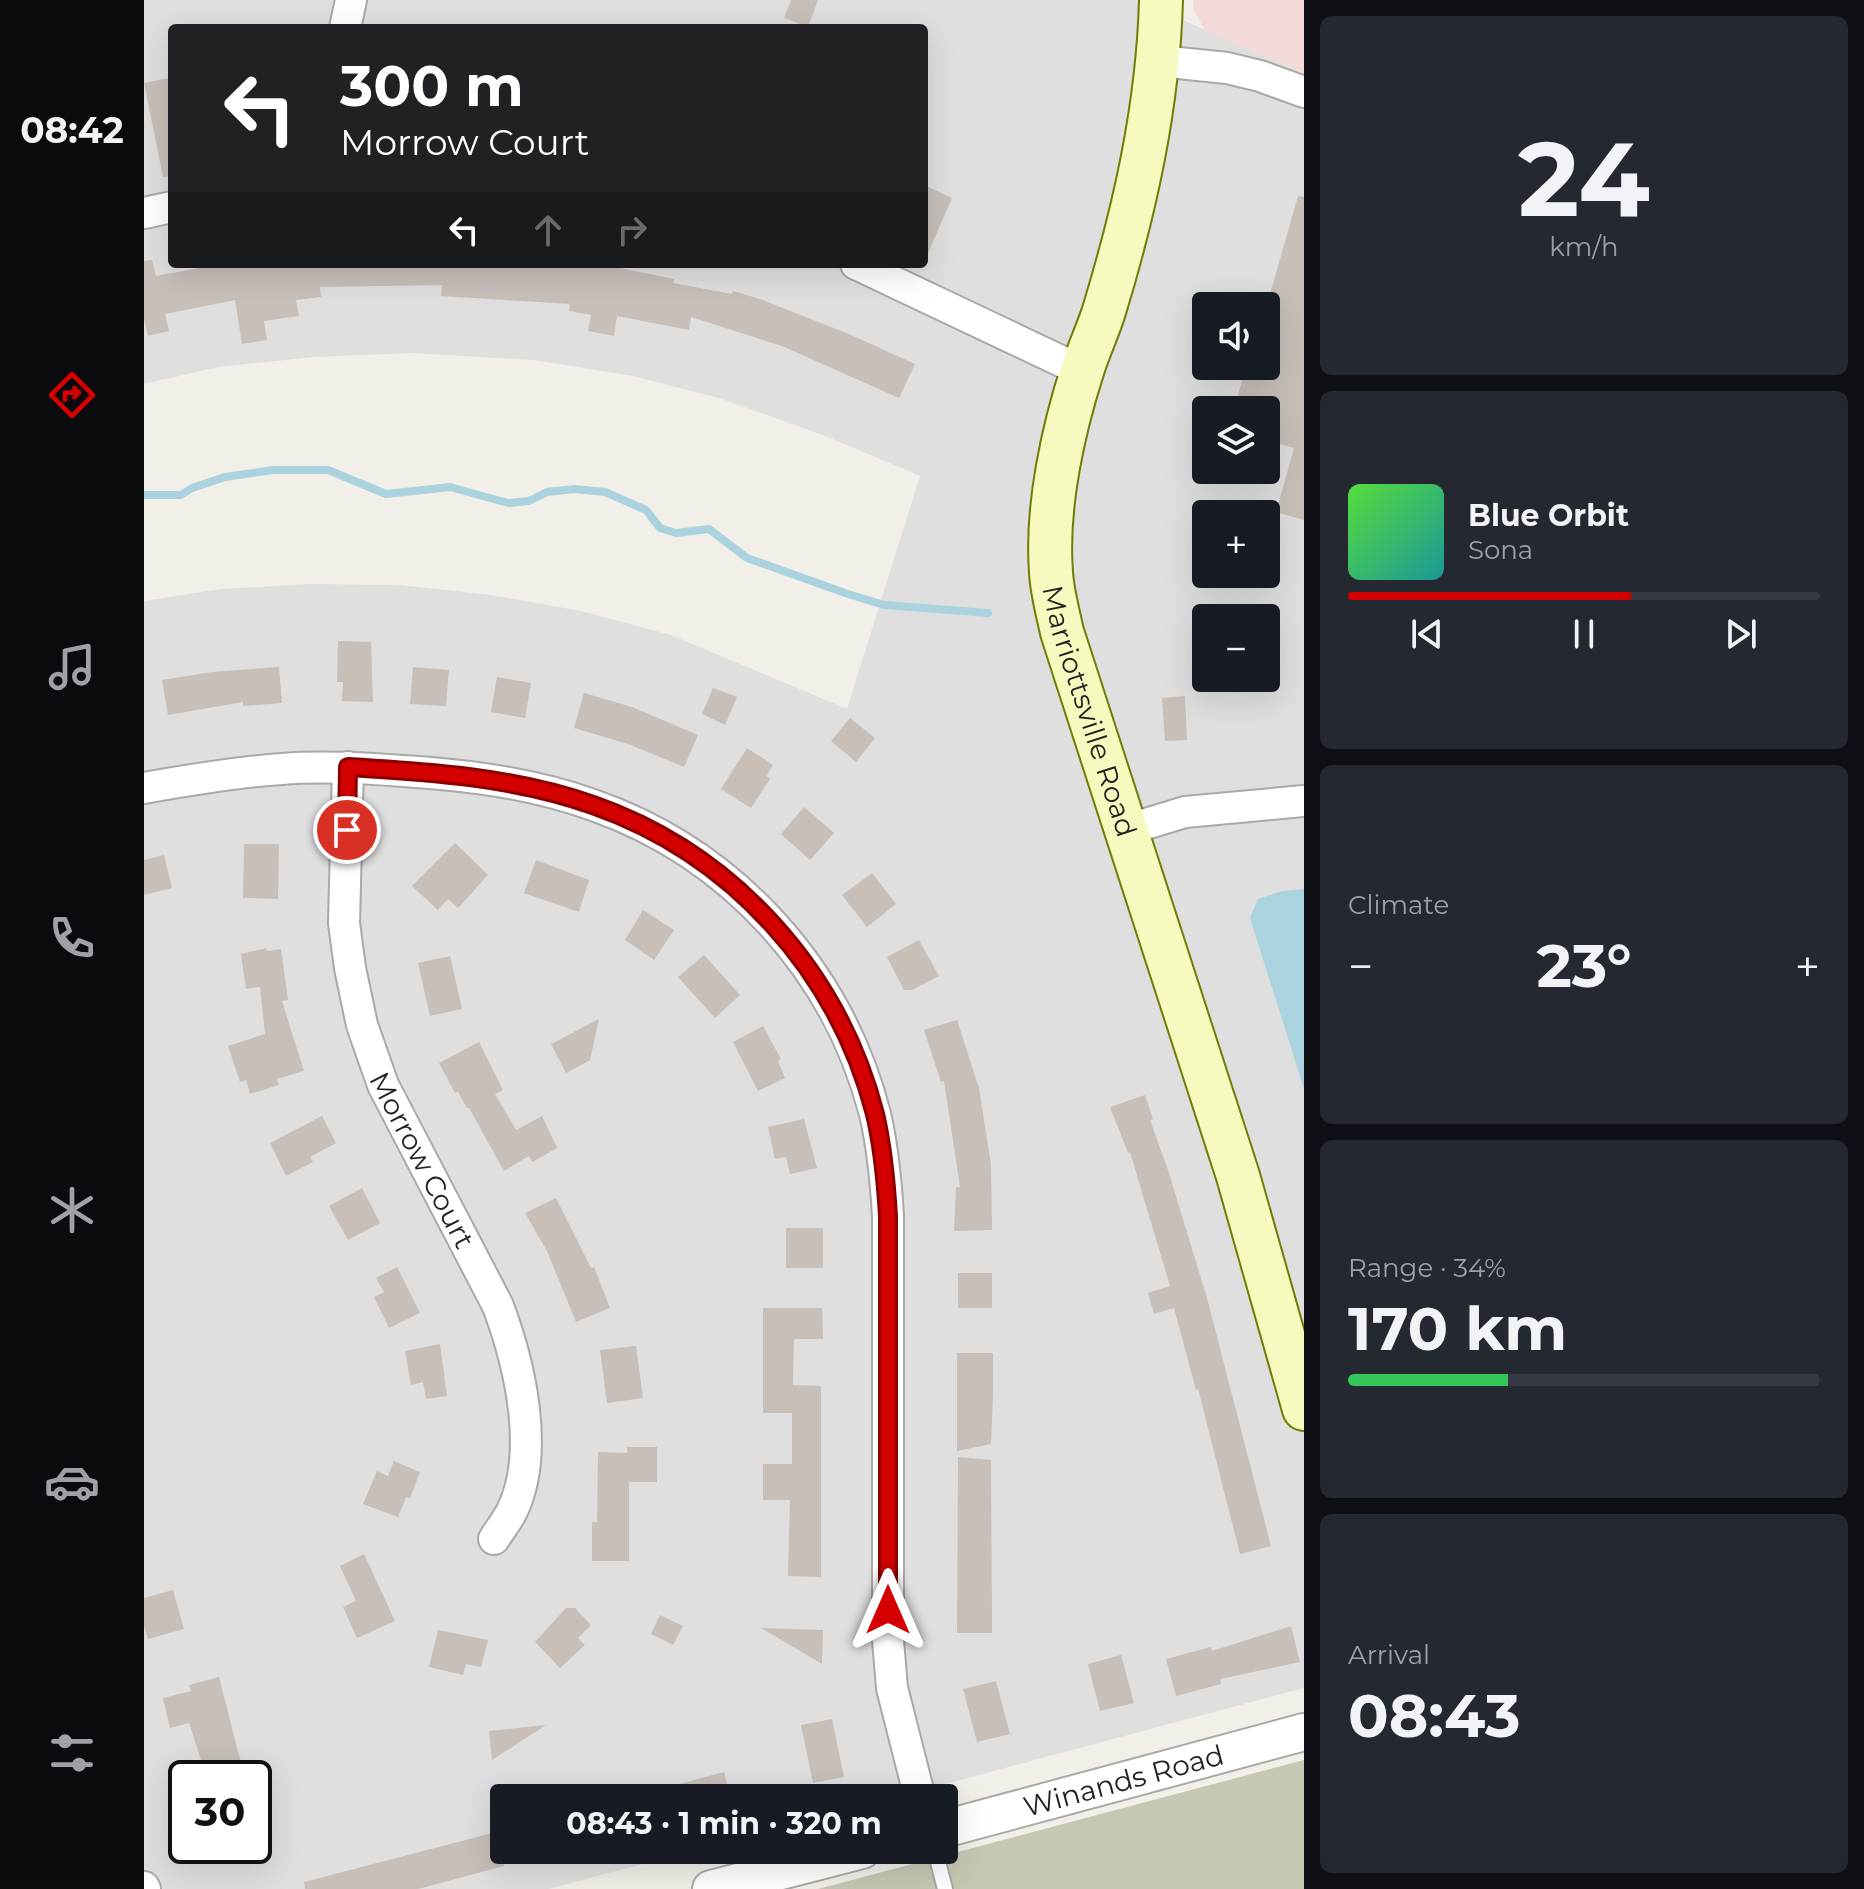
<!DOCTYPE html>
<meta charset="utf-8">
<style>
:root{--surface:#171b24;--page:#242831;--text:#f1f3f6;--muted:#9ea1a6;--line:#363941;--accent:#d40000}
body{margin:0;font-family:Montserrat,sans-serif;background:var(--page);color:var(--text);height:100vh;display:flex;flex-direction:column;font-size:30px;white-space:nowrap}
*{box-sizing:border-box;margin:0}
p{font-size:26px;color:var(--muted)}
.icon{flex:none;width:44px;height:44px;fill:none;stroke:currentColor;stroke-width:2;stroke-linecap:round;stroke-linejoin:round}
.map{position:relative;flex:1;overflow:hidden}
.details{display:flex;flex-direction:column;gap:16px;padding:16px;background:#0d0f14;width:560px}
.details>*{flex:none}
.top-card{position:absolute;left:24px;top:24px;width:760px;height:244px;border-radius:8px;box-shadow:0 8px 32px #0002;background:#202124;color:#fff;overflow:hidden}
.buttons{position:absolute;left:1048px;top:292px;display:grid;gap:16px}
.buttons a{display:grid;place-items:center;width:88px;height:88px;border-radius:8px;background:var(--surface);box-shadow:0 8px 32px #0002;font-size:40px}
.speed{position:absolute;left:24px;top:1760px;display:flex;gap:16px;font-size:40px;font-weight:700;text-align:center}
.speed>*{display:grid;place-content:center;width:104px;height:104px;border-radius:50%;background:var(--surface);box-shadow:0 8px 32px #0002;line-height:1}
.speed .limit{border:4px solid #111;border-radius:12px;background:#fff;color:#111}
.pin{position:absolute;display:grid;place-items:center;width:68px;height:68px;color:#fff;margin:-34px;border:4px solid #fff;border-radius:50%;box-shadow:0 2px 8px #0007}
.me{position:absolute;width:88px;margin:-44px;rotate:0deg;stroke-linejoin:round;filter:drop-shadow(0 0 6px #0008)}
.turn{display:flex;align-items:center;gap:28px;height:168px;padding:0 40px;font-size:36px}
.turn .icon{width:104px;height:104px;stroke-width:2.5}
.turn b{display:block;font-size:56px;line-height:68px}
.lanes{display:flex;align-items:center;height:76px;padding:0 40px;background:#0003;justify-content:center;gap:40px;direction:ltr}
.lanes .off{opacity:.35}
.big{font-size:60px;font-weight:700;line-height:1.1}
.details .card{flex:1;display:flex;flex-direction:column;justify-content:center;gap:12px;min-width:0;padding:0 28px;border-radius:12px;background:var(--page)}
.details .dial{align-items:center;gap:0}
.dial b{font-size:104px;line-height:1}
.song{display:flex;align-items:center;gap:24px}
.cover{width:96px;height:96px;border-radius:12px;background:linear-gradient(135deg,hsl(110 70% 55%),hsl(180 70% 35%))}
.played{height:8px;border-radius:4px;background:linear-gradient(90deg,var(--accent) 60%,var(--line) 60%)}
.keys{display:flex;justify-content:space-around;direction:ltr}
.heat{display:flex;justify-content:space-between;align-items:center;font-size:44px;direction:ltr}
.charge{height:12px;border-radius:6px;background:linear-gradient(90deg,#34c759 34%,var(--line) 0)}
.trip{position:absolute;left:346px;top:1784px;width:468px;height:80px;border-radius:8px;background:var(--surface);box-shadow:0 8px 32px #0002;font-weight:700;line-height:80px;text-align:center}
main{display:flex;flex:1;min-height:0}
.dock{display:flex;flex-direction:column;width:144px;justify-content:space-around;align-items:center;background:#090b0e;color:var(--muted)}
.dock .icon{width:56px;height:56px}
.dock .active{color:var(--accent)}
.dock b{font-size:36px;color:var(--text)}
.map>svg:first-child{display:block}
</style>
<main>
<nav class="dock">
<b>08:42</b>
<svg class="icon active" aria-label="directions" viewBox="0 0 24 24"><path d="M12 3l9 9-9 9-9-9zM9 14v-3h6M13 9l2 2-2 2"/></svg>
<svg class="icon" aria-label="music" viewBox="0 0 24 24"><path d="M9 18V5l10-2v13"/><circle cx="6" cy="18" r="3"/><circle cx="16" cy="16" r="3"/></svg>
<svg class="icon" aria-label="phone" viewBox="0 0 24 24"><path d="M5 4h4l2 5-3 2q2 4 5 5l2-3 5 2v4C11 20 4 13 5 4z"/></svg>
<svg class="icon" aria-label="climate" viewBox="0 0 24 24"><path d="M12 3v18M4 7l16 10M4 17L20 7"/></svg>
<svg class="icon" aria-label="car" viewBox="0 0 24 24"><path d="M5 17H2v-5l4-1 3-4h7l3 4 3 1v5h-3M9 17h6M6 11h13"/><circle cx="7" cy="17" r="2"/><circle cx="17" cy="17" r="2"/></svg>
<svg class="icon" aria-label="filters" viewBox="0 0 24 24"><path d="M4 7h16M4 17h16"/><circle cx="9" cy="7" r="2"/><circle cx="15" cy="17" r="2"/></svg>
</nav>
<div class="map">
<svg width="1160" height="1889" viewBox="0 0 1160 1889">
<rect width="100%" height="100%" fill="#f2efe9"/>
<path fill="#e0dfdf" fill-rule="evenodd" d="M0 0H993L1160 73V1688L749 1798H360V1850H552L404 1889H0V601L77 589 165 584 255 585 348 595 437 611 527 635 703 709 776 476 684 437 578 399 489 376 389 360 268 353 170 357 75 367 0 384ZM28 28H780V264H28ZM1062 306H1122V366H1062ZM1062 410H1122V470H1062ZM1062 514H1122V574H1062ZM1062 618H1122V678H1062ZM42 1778H110V1846H42Z"/>
<path fill="#f2dad9" d="M1049 0H1160V73L1061 31 1050 10Z"/>
<path fill="#c7c7b4" d="M1160 1760V1889H674Z"/>
<path fill="#aad3df" d="M1160 889V1089L1106 918 1114 899 1138 891Z"/>
<g fill="none" stroke-linecap="round" stroke-linejoin="round">
<path stroke="#aad3df" stroke-width="8" d="M0 495H37L48 488 81 477 129 470H184L242 494 306 487 364 503 385 501 403 492 431 489 461 492 502 510 516 528 532 533 565 529 603 558 704 594 740 605 844 613"/>
</g>
<g fill="#c7bfb8">
<path d="M647 0H674L664 27 640 18Z"/>
<path d="M25 78 28 94V176L19 177 0 83Z"/>
<path d="M780 185 808 198 780 262Z"/>
<path d="M1154 196 1160 197V520L1132 512 1150 448 1122 440V410H1090L1102 366H1122V308Z"/>
<path d="M8 260 12 276 77 264H457L530 279 529 283 588 294 589 291 616 299 705 334 771 364 755 398 638 346 547 317 545 330 473 316 470 336 444 331 447 315 425 311 426 304 297 296 298 285 176 287 177 297 152 300 155 316 120 321 123 340 98 344 91 300 21 314 25 331 4 336 0 319V261Z"/>
<path d="M194 641 227 642 229 702 198 701 199 682H193Z"/>
<path d="M135 667 138 703 99 706V702L24 715 18 680 68 672Z"/>
<path d="M269 667 305 670 302 706 266 704Z"/>
<path d="M353 677 387 683 381 718 347 712Z"/>
<path d="M569 688 593 697 581 725 558 714Z"/>
<path d="M440 693 488 707 554 735 540 767 484 744 430 728Z"/>
<path d="M1041 696 1043 740 1021 741 1018 698Z"/>
<path d="M706 718 731 738 712 762 687 741Z"/>
<path d="M603 748 629 765 622 776 626 779 607 808 577 789Z"/>
<path d="M660 807 690 833 666 860 637 834Z"/>
<path d="M311 843 344 875 314 908 304 899 294 910 268 886Z"/>
<path d="M100 844H135L134 899 99 898Z"/>
<path d="M20 855 28 888 0 895V860Z"/>
<path d="M392 860 445 880 435 912 380 893Z"/>
<path d="M728 873 752 904 723 927 698 895Z"/>
<path d="M499 910 530 930 510 960 481 940Z"/>
<path d="M775 940 795 976 768 990H760L743 957Z"/>
<path d="M122 948 123 951 137 949 144 1000 138 1001 160 1071 133 1079 135 1085 106 1094 102 1080 96 1082 84 1046 121 1034 116 987 102 989 97 954Z"/>
<path d="M560 955 596 995 571 1018 534 977Z"/>
<path d="M306 956 318 1009 286 1016 274 963Z"/>
<path d="M455 1019 446 1060 422 1073 407 1044Z"/>
<path d="M813 1020 835 1088 847 1165 848 1230 810 1231 812 1187H816L800 1081 797 1082 780 1030Z"/>
<path d="M619 1026 637 1059 634 1061 641 1078 614 1091 589 1042Z"/>
<path d="M335 1042 359 1090 351 1094 372 1130 398 1116 413 1148 388 1162 385 1156 360 1171 325 1108H323L314 1092 311 1093 295 1063Z"/>
<path d="M1001 1095 1009 1119 1006 1120 1024 1170 1063 1298 1127 1546 1096 1554 1054 1389 1052 1390 1030 1308 1010 1314 1004 1293 1026 1286 986 1152 984 1153 966 1107Z"/>
<path d="M178 1116 192 1143 166 1157 169 1162 142 1176 126 1143Z"/>
<path d="M660 1119 673 1168 646 1174 642 1157 631 1159 624 1127Z"/>
<path d="M218 1188 236 1223 204 1240 185 1206Z"/>
<path d="M412 1198 447 1268 450 1267 466 1308 432 1322 403 1251 381 1213Z"/>
<rect x="642" y="1228" width="37" height="40"/>
<path d="M253 1267 276 1313 245 1328 230 1297 240 1292 232 1278Z"/>
<rect x="814" y="1273" width="34" height="35"/>
<path d="M619 1308H678L679 1339H650L649 1380V1385L677 1386V1577L644 1576 646 1500H619V1464H648V1413H619Z"/>
<path d="M296 1344 303 1396 282 1399 279 1382 267 1385 261 1351Z"/>
<path d="M492 1346 499 1398 463 1403 456 1350Z"/>
<path d="M813 1353H849V1396L847 1444 813 1451Z"/>
<path d="M483 1447H513V1482H485V1561H448V1522H453L454 1452 483 1453Z"/>
<path d="M814 1457 847 1460 848 1633H813Z"/>
<path d="M250 1461 276 1472 266 1498 262 1497 254 1517 219 1504 233 1471 244 1476Z"/>
<path d="M220 1554 251 1621 213 1638 199 1607 212 1601 196 1566Z"/>
<path d="M29 1590 40 1629 4 1639 0 1626V1598Z"/>
<path d="M422 1608H431L447 1625 434 1638 441 1645 416 1668 391 1642Z"/>
<path d="M516 1615 539 1626 529 1645 507 1634Z"/>
<path d="M1147 1626 1156 1662 1076 1679 1077 1684 1032 1696 1022 1659 1067 1647 1068 1651Z"/>
<path d="M617 1628 679 1630 678 1664Z"/>
<path d="M294 1630 344 1640 337 1667 322 1664 319 1675 285 1667Z"/>
<path d="M977 1655 990 1703 956 1711 944 1664Z"/>
<path d="M75 1677 93 1748 102 1778H63L45 1723 26 1728 19 1698 47 1691 45 1685Z"/>
<path d="M852 1681 866 1734 833 1742 819 1689Z"/>
<path d="M688 1719 700 1777 669 1783 657 1725Z"/>
<path d="M402 1725 348 1760 345 1731Z"/>
<path d="M580 1772 587 1798H511L510 1791Z"/>
<path d="M360 1830V1866L274 1889H161L160 1882Z"/>
</g>
<g fill="none" stroke-linecap="round" stroke-linejoin="round">
<g stroke="#a9a9a9" stroke-width="18">
<path id="service" d="M791 1850 801 1889"/>
</g>
<g stroke="#a9a9a9" stroke-width="34">
<g id="minor">
<path d="M201 28 207 0"/>
<path d="M1015 61 1083 68 1116 76 1160 92"/>
<path d="M0 213 28 207"/>
<path d="M712 264 938 371"/>
<path id="s1" d="M204 767 200 923 206 968 218 1025 239 1085 354 1306C376 1365 397 1454 367 1513 362 1522 355 1531 350 1539"/>
<path d="M0 788C45 780 92 772 138 769 178 766 219 768 259 771 323 775 388 783 449 805 589 854 694 971 731 1114 739 1148 742 1182 744 1216V1640L748 1688 776 1798"/>
<path d="M982 830 1041 812 1160 801"/>
<path d="M0 1887 1 1889"/>
</g>
</g>
<g stroke="#a9a9a9" stroke-width="40">
<g id="tertiary">
<path id="s2" d="M800 1829 1160 1732"/>
<path d="M567 1889 718 1850"/>
</g>
</g>
<g stroke="#707d05" stroke-width="46">
<g id="secondary">
<path id="s3" d="M1017 0C1014 107 991 209 960 311 954 330 945 349 939 368 919 430 902 507 907 572 908 592 914 613 918 632L1094 1176 1160 1409"/>
</g>
</g>
<use href="#service" stroke="#fff" stroke-width="14"/>
<use href="#minor" stroke="#fff" stroke-width="30"/>
<use href="#tertiary" stroke="#fff" stroke-width="36"/>
<use href="#secondary" stroke="#f7fabf" stroke-width="42"/>
</g>
<g fill="none" stroke-linecap="round" stroke-linejoin="round">
<g stroke="#8a0000" stroke-width="20">
<path id="route" d="M203 830 204 767C287 772 370 777 449 805 589 854 694 971 731 1114 739 1148 742 1182 744 1216V1610"/>
</g>
<use href="#route" stroke="#d40000" stroke-width="14"/>
</g>
<g text-anchor="middle" stroke-width="6" stroke-linejoin="round" paint-order="stroke">
<g font-size="28" fill="#222" stroke="#fff">
<text dy="10" stroke="none"><textPath href="#s3" startOffset="730">Marriottsville Road</textPath></text>
<text dy="10" stroke="none"><textPath href="#s1" startOffset="408">Morrow Court</textPath></text>
<text dy="10" stroke="none"><textPath href="#s2" startOffset="186">Winands Road</textPath></text>
</g>
</g>
</svg>
<div class="buttons">
<a><svg class="icon" aria-label="sound" viewBox="0 0 24 24"><path d="M4 9h4l5-4v14l-5-4H4zM17 9q2 3 0 6"/></svg></a>
<a><svg class="icon" aria-label="layers" viewBox="0 0 24 24"><path d="M12 4l9 5-9 5-9-5zM3 14l9 5 9-5"/></svg></a>
<a>+</a>
<a>−</a>
</div>
<div class="speed"><div class="limit">30</div></div>
<div class="pin" style="left:203px;top:830px;background:#d93025"><svg class="icon" aria-label="arrive" viewBox="0 0 24 24"><path d="M6 21V4h12l-3 4 3 4H6"/></svg></div>
<svg class="me" style="left:744px;top:1610px" viewBox="-20 -20 40 40"><path d="M0-17L14 15 0 8-14 15z" fill="#d40000" stroke="#fff" stroke-width="4"/></svg>
<div class="trip">08:43 · 1 min · 320 m</div>
<div class="top-card">
<div class="turn"><svg class="icon" aria-label="left" viewBox="0 0 24 24"><path d="M17 20v-9H6M10 6l-5 5 5 5"/></svg><div><b>300 m</b>Morrow Court</div></div>
<div class="lanes"><svg class="icon" aria-label="left" viewBox="0 0 24 24"><path d="M17 20v-9H6M10 6l-5 5 5 5"/></svg><svg class="icon off" aria-label="ahead" viewBox="0 0 24 24"><path d="M12 20V5M6 11l6-6 6 6"/></svg><svg class="icon off" aria-label="right" viewBox="0 0 24 24"><path d="M7 20v-9h11M14 6l5 5-5 5"/></svg></div>
</div>
</div>
<section class="details">
<div class="card dial"><b>24</b><p>km/h</p></div>
<div class="card">
<div class="song"><i class="cover"></i><div><b>Blue Orbit</b><p>Sona</p></div></div>
<div class="played"></div>
<div class="keys"><svg class="icon" aria-label="previous" viewBox="0 0 24 24"><path d="M18 5L8 12l10 7zM5 5v14"/></svg><svg class="icon" aria-label="pause" viewBox="0 0 24 24"><path d="M8 5v14M16 5v14"/></svg><svg class="icon" aria-label="next" viewBox="0 0 24 24"><path d="M6 5l10 7-10 7zM19 5v14"/></svg></div>
</div>
<div class="card"><p>Climate</p>
<div class="heat"><a>−</a><b class="big">23°</b><a>+</a></div>
</div>
<div class="card"><p>Range · 34%</p><b class="big">170 km</b><div class="charge"></div></div>
<div class="card"><p>Arrival</p><b class="big">08:43</b></div>
</section>
</main>
